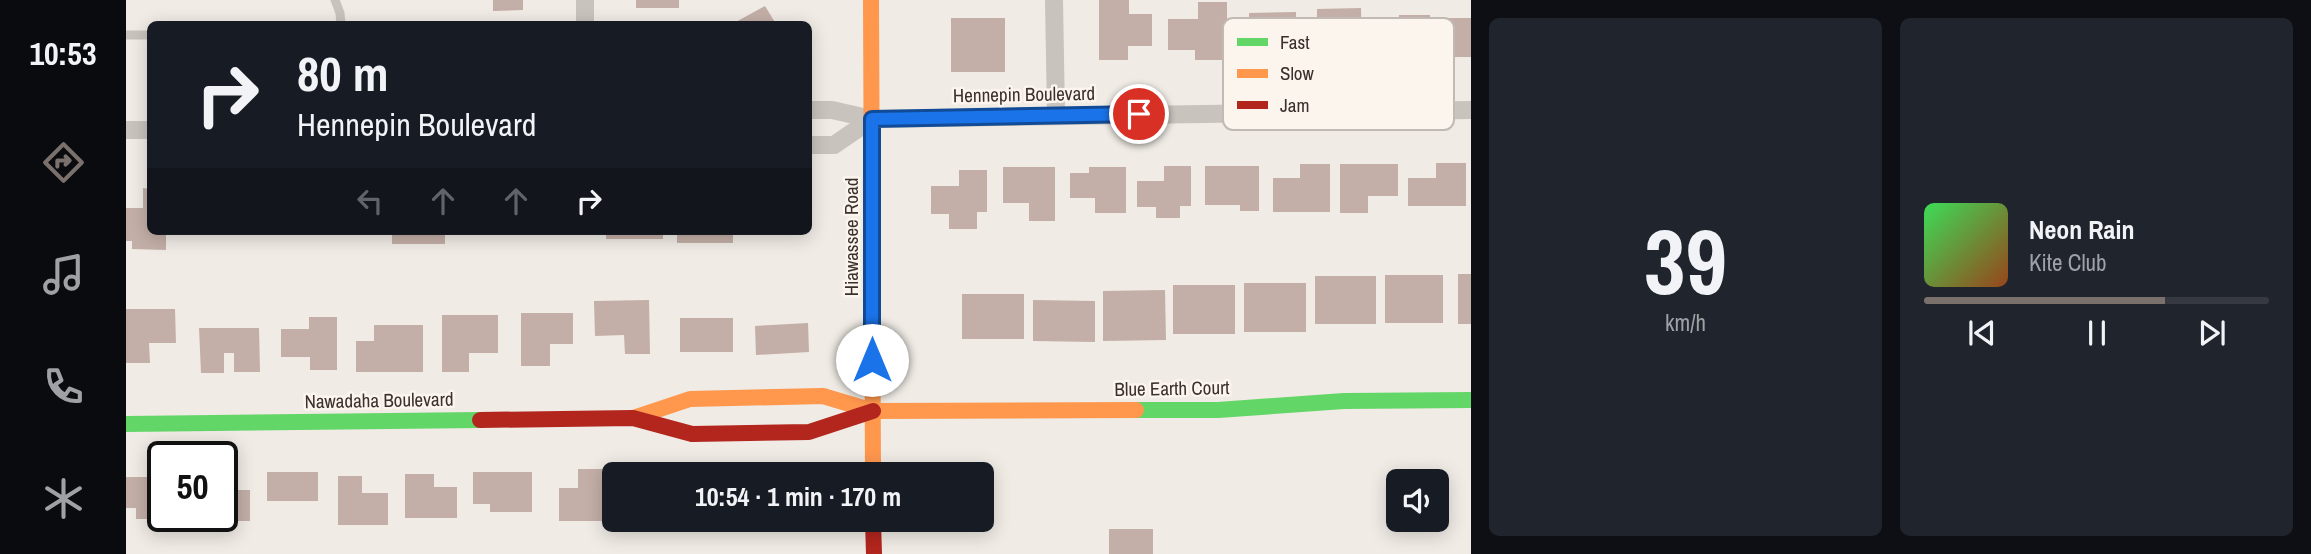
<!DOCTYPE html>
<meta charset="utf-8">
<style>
:root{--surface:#171b24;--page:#20242c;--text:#f1f3f6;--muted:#9ea1a6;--line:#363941;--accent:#7a716c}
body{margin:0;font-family:"Archivo Narrow",sans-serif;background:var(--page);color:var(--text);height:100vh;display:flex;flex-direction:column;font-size:26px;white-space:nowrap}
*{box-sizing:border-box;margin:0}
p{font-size:23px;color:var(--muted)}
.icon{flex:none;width:38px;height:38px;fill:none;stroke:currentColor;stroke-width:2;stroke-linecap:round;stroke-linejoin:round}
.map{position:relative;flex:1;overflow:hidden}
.details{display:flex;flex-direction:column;gap:18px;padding:18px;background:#0d0f14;width:840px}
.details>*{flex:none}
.top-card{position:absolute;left:21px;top:21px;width:665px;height:214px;border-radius:10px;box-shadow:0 4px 18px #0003;background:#171b24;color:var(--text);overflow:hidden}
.tools{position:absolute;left:1260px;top:469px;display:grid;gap:14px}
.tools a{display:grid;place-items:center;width:63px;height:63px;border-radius:10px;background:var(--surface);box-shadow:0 4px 18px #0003;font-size:35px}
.speed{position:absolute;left:21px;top:441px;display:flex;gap:14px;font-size:35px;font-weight:700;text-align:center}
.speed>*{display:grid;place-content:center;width:91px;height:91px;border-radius:50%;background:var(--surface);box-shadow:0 4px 18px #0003;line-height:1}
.speed .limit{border:4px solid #111;border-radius:10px;background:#fff;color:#111}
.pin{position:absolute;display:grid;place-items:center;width:60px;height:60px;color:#fff;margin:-30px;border:4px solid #fff;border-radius:50%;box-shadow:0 2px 7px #0007}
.me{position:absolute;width:77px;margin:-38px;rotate:0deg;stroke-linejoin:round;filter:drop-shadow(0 0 5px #0008)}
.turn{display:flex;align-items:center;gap:24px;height:147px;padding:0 35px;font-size:32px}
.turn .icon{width:91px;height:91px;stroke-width:2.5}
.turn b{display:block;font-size:49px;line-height:60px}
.lanes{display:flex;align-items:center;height:66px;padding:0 35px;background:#0003;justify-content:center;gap:35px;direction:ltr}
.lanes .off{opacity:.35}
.details .card{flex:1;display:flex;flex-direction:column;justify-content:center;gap:10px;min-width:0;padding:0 24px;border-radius:10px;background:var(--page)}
.details .dial{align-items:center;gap:0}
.dial b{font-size:91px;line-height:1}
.song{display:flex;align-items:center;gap:21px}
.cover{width:84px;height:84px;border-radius:10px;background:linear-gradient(135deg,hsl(130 70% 55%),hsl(20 70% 35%))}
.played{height:7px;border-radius:4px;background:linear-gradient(90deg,var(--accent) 70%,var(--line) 70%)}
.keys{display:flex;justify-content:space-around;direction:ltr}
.details .tiles{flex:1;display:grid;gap:18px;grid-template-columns:repeat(2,1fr)}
.trip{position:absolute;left:476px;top:462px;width:392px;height:70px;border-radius:10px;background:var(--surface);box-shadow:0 4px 18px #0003;font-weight:700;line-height:70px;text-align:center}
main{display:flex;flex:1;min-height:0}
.dock{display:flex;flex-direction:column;width:126px;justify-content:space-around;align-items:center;background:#090b0e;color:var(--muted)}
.dock .icon{width:49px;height:49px}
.dock .on{color:var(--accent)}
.dock b{font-size:32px;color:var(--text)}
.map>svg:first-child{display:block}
</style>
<main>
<nav class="dock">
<b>10:53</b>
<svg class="icon on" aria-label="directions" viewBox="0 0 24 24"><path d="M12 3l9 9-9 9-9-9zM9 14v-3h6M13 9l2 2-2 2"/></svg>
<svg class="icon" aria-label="music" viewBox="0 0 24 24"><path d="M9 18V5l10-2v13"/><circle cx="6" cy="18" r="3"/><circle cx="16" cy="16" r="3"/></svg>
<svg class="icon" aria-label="phone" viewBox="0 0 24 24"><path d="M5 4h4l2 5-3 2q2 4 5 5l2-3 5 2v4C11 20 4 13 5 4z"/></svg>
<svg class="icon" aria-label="climate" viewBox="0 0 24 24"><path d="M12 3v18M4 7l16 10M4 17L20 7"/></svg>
</nav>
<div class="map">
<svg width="1345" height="554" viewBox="0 0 1345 554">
<rect width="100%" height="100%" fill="#f0ebe5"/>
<g fill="#c3afa7">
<path d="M367 0H397V10L367 11Z"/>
<rect x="510" y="0" width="43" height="8"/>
<path d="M973 0H1003V14H1026V46H1002V60H973Z"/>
<path d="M1072 2H1101V60H1069V50H1042V19H1072Z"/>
<path d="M639 6 650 24H609L608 23Z"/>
<path d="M1235 8 1236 56 1176 57V24H1191V9Z"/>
<path d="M1170 12V62H1109V29L1123 28V13Z"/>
<path d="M1273 15H1304V63H1247V30H1273Z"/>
<rect x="825" y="18" width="54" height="54"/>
<rect x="1314" y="18" width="31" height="39"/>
<path d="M1310 163H1340V206H1282V178H1310Z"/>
<path d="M1174 164H1204V212H1147V178H1174Z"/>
<path d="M1214 164H1272V196H1242V213H1214Z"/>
<path d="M1038 166H1065V206H1054V218H1030V207H1011V181H1038Z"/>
<path d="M1079 166H1133V211H1114V205H1079Z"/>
<path d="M877 167H929V221H903V203H877Z"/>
<path d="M963 167H1000V213H969V198H944V173H963Z"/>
<path d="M833 170H861V212H851V229H823V214H805V186H833Z"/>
<path d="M17 188 24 189V231H40V250L6 249V241H0V208H17Z"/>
<rect x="205" y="231" width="48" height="4"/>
<rect x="266" y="231" width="53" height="13"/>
<rect x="480" y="231" width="57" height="8"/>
<rect x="551" y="231" width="56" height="12"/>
<rect x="1332" y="274" width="13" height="50"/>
<rect x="1259" y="275" width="58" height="48"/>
<rect x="1189" y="276" width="61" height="48"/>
<rect x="1118" y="283" width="62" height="49"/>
<rect x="1047" y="285" width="62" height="49"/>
<path d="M1039 290 1040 340 977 341V291Z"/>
<rect x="836" y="294" width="62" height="45"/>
<path d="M523 300 524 354H499L498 335 469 336 468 301Z"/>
<path d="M907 300 969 301V342L907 341Z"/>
<path d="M0 309H49L50 343H23L24 363H0Z"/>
<path d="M395 313H447V344H424V366H395Z"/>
<path d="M316 315H372V353H343V372H316Z"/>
<path d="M183 317H211V370H184V357H155V329H183Z"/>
<rect x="554" y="318" width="53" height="34"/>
<path d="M682 323 683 352 630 355 629 326Z"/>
<path d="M248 325H297V372H230V341H248Z"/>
<path d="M73 328H133L134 372H108V353H98V373H75Z"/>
<path d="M452 469H481V521H433V488H452Z"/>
<path d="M96 472H99V490H124V521H71V516H96Z"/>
<rect x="141" y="472" width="51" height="29"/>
<path d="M347 472H406V512H364V504H347Z"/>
<path d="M279 474H308V487H331V518H279Z"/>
<path d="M212 476H236V493H262V525H212Z"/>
<path d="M0 477H37V516H54V532H28V519H10V508H0Z"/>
<rect x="569" y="520" width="48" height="10"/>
<rect x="983" y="529" width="44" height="25"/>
</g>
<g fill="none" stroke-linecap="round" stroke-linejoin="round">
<g stroke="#c9c3be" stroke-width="9">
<path d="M209 0 214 13 215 24"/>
<path d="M0 35H24"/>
</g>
<g stroke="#c9c3be" stroke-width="18">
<path d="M459 0V24"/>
<path d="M928 0 930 114"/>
<path d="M682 110H706L746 119 1345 110"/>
<path d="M0 130H24"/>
<path d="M682 145H708L746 119"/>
</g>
<g stroke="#63d668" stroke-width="16">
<path d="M1010 410H1092L1218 401 1345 400"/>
<path d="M0 424 354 420"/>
</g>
<g stroke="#ff974d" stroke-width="16">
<path d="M745 0 747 474"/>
<path d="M507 418 564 399 697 396 747 411 1010 410"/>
</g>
<g stroke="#b3261e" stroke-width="16">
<path d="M354 420 507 418 566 434 683 432 747 411"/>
<path d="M747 520 748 554"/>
</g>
</g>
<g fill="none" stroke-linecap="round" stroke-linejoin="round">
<g stroke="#114b97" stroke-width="18">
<path id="route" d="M746 360V119L1013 114"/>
</g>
<use href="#route" stroke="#1a73e8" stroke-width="12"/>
</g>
<g text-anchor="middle" stroke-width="5" stroke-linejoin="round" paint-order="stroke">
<g font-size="19" fill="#3b302b" stroke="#fbf5ee">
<text transform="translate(898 94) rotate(-1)" y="7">Hennepin Boulevard</text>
<text transform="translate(725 237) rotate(-90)" y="7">Hiawassee Road</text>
<text transform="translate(1046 388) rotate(-1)" y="7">Blue Earth Court</text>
<text transform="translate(253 400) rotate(-1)" y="7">Nawadaha Boulevard</text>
</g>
</g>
<rect x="1097" y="18" width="231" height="112" rx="10" fill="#fbf5ee" stroke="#c1bab4" stroke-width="2"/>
<rect x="1111" y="38" width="31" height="8" fill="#63d668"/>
<rect x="1111" y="69" width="31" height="9" fill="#ff974d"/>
<rect x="1111" y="101" width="31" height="8" fill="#b3261e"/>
<g font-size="19" fill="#3b302b">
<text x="1154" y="49">Fast</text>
<text x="1154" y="80">Slow</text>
<text x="1154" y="112">Jam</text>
</g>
</svg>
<div class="tools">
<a><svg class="icon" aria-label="sound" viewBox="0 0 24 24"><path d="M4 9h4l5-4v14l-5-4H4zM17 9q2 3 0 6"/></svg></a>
</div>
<div class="speed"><div class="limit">50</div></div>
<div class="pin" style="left:1013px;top:114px;background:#d93025"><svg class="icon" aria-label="arrive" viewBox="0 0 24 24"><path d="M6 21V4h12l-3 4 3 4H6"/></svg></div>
<svg class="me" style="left:746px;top:360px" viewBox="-20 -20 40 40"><circle r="19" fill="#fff"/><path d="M0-13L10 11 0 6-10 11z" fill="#1a73e8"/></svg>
<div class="trip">10:54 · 1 min · 170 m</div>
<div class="top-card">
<div class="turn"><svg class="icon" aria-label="right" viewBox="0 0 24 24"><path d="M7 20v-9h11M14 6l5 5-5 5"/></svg><div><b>80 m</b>Hennepin Boulevard</div></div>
<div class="lanes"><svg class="icon off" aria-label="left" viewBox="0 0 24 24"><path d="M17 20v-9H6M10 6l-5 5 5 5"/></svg><svg class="icon off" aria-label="ahead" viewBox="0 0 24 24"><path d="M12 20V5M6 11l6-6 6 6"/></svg><svg class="icon off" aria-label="ahead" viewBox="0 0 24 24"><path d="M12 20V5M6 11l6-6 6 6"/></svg><svg class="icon" aria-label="right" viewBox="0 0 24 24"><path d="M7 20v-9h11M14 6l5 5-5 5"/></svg></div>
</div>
</div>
<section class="details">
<div class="tiles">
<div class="card dial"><b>39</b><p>km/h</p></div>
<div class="card">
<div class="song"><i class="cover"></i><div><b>Neon Rain</b><p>Kite Club</p></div></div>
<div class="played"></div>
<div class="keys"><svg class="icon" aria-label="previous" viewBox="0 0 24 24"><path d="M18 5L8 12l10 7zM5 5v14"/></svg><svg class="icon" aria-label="pause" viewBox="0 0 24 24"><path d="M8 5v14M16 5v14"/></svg><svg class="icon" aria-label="next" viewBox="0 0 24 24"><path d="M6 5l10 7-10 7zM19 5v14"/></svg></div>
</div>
</div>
</section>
</main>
